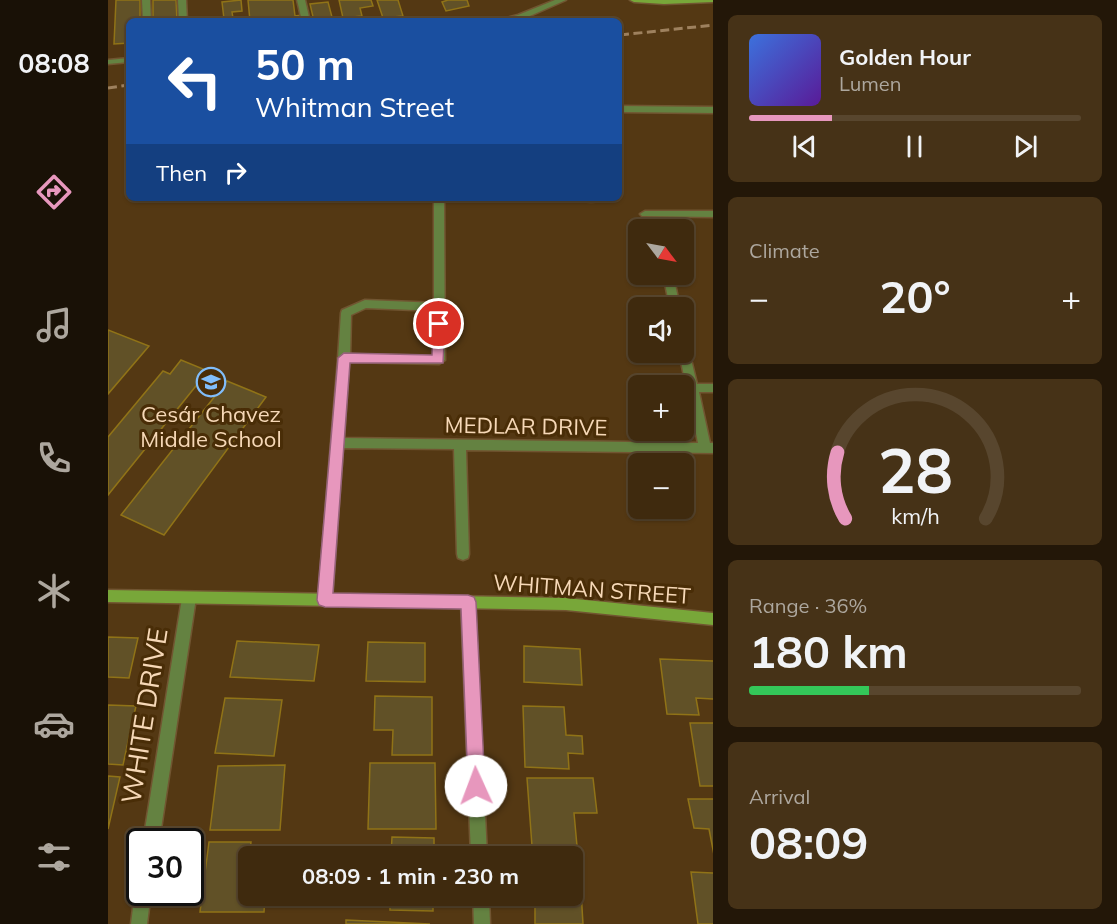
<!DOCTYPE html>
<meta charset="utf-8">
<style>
:root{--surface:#3f2a0e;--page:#463217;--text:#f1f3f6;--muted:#ada79e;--line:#58462e;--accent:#e797bd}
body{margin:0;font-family:Mulish,sans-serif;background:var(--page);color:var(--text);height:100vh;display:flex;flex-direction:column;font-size:22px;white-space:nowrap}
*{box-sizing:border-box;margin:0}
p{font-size:20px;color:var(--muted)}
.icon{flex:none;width:33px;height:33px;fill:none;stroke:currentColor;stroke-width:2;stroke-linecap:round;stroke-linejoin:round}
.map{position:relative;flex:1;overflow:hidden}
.sheet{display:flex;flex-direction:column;gap:15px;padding:15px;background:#231708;width:404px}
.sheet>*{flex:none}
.hud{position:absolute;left:18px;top:18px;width:496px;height:183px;border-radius:9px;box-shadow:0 2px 4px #0004,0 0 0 2px var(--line);background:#1a4fa0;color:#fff;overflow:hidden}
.needle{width:39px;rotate:122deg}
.fabs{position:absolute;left:520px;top:219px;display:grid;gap:12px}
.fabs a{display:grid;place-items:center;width:66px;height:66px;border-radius:9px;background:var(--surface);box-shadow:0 2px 4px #0004,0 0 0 2px var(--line);font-size:30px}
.speed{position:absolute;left:18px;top:828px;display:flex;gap:12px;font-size:30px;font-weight:700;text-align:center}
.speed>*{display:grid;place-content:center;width:78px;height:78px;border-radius:50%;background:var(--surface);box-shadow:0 2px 4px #0004,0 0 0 2px var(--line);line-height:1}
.speed .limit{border:3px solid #111;border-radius:9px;background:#fff;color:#111}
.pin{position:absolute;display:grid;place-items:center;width:51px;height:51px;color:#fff;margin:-26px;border:3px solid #fff;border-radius:50%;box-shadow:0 2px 6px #0007}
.me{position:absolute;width:66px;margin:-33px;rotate:358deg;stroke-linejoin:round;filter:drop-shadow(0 0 4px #0008)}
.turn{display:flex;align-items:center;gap:21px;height:126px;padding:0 30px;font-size:27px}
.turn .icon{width:78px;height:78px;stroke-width:2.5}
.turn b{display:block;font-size:42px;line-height:51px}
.then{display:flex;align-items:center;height:57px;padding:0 30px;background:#0003;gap:12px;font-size:22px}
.big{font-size:45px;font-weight:700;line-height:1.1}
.sheet .tile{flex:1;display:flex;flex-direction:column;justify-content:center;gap:9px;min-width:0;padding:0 21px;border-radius:9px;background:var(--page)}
.sheet .dial{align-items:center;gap:0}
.dial svg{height:156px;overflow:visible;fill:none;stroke:var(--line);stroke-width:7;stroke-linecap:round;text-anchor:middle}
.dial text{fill:var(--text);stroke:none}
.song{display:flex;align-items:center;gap:18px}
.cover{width:72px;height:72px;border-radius:9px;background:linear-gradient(135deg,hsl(220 70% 55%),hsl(270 70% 35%))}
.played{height:6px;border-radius:3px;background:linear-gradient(90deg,var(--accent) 25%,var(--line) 25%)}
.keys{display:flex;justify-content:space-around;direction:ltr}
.heat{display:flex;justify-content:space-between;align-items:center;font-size:33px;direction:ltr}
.charge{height:9px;border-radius:4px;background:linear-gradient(90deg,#34c759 36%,var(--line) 0)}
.trip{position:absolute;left:130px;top:846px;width:345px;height:60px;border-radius:9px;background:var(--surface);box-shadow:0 2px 4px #0004,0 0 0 2px var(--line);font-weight:700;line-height:60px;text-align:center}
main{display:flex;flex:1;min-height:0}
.tab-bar{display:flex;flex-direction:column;width:108px;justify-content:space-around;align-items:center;background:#191106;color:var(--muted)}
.tab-bar .icon{width:42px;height:42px}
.tab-bar .selected{color:var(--accent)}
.tab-bar b{font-size:27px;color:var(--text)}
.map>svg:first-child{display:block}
</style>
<main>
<nav class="tab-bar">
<b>08:08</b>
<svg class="icon selected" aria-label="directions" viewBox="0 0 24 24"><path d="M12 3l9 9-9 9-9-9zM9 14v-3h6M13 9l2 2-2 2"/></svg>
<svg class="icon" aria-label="music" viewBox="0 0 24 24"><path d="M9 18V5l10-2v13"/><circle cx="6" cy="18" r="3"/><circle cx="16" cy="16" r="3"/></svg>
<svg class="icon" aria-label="phone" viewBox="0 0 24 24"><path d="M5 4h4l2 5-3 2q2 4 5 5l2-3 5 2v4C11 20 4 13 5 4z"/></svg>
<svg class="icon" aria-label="climate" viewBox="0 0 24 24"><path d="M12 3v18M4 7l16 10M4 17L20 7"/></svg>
<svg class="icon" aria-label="car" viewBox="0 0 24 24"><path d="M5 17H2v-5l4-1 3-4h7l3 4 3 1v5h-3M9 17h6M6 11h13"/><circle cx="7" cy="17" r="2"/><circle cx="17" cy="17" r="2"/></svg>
<svg class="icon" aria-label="filters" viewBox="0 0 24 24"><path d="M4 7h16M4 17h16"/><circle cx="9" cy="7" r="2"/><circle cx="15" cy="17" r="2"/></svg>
</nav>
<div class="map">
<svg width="606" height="924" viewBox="0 0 606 924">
<rect width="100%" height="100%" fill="#543813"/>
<g fill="#615127" stroke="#907317" stroke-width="1.5">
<path d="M8 0H32V21H21V43L6 44Z"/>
<path d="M45 0H68L69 21H45Z"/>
<path d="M133 0 134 11 124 12 125 18 116 19 114 2Z"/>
<path d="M140 0H185L187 16 193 15 194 21H142Z"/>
<path d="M231 0H263L265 6 252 8 254 16 235 18Z"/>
<path d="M269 0H290L295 16 275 18Z"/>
<path d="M340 0H359L361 6 338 11 334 2Z"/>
<path d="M220 2 225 21H206L202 4Z"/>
<path d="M0 330 41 346 0 394Z"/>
<path d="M73 360 100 371 0 495V437L55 371 62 374Z"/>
<path d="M119 381 158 397 56 535 13 515Z"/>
<path d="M0 637 30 638 21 678 0 677Z"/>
<path d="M129 641 211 645 206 681 122 677Z"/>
<path d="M260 642 317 643V682L258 681Z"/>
<path d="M416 646 472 649 474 685 416 682Z"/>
<path d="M552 659 606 661V699L588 698 591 715 559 714Z"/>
<path d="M267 696 324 697V755H284L285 730H266Z"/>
<path d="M117 698 174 700 166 756 107 753Z"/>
<path d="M0 705 28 706 15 765 0 764Z"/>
<path d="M415 706 456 707 458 735 474 736 475 754 460 753 461 769 417 767Z"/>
<path d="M582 723H606V786H592Z"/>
<path d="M262 763H327L328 829H260Z"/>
<path d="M177 765 172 830H102L110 766Z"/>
<path d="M0 776 12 777 0 829Z"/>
<path d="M419 778H485L489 813H466L469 846H424Z"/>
<path d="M580 799H606V855L601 829 586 828Z"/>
<path d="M284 837 326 838V856H283Z"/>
<path d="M101 842H143L139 878H141V896H157L156 912H92Z"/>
<path d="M465 858H471L475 924H427V896H465Z"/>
<path d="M583 872 606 873V924H590Z"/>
<path d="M282 896H325V911L282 910Z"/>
<path d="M238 920 322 924H238Z"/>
</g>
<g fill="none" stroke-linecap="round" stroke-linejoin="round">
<g stroke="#715531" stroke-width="3">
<g id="lane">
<path d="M34 0H42L43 21H35Z"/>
<path d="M70 0H78L79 21H71Z"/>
<path d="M189 0H197L202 21H194Z"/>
<path d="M257 300 331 303 336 307 331 311 258 308 243 315 242 358 240 361H232L230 358 233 313 234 310Z"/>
</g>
</g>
<g stroke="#715531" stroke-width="3">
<g id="street">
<path d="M447 0H458L415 19 387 21 410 15Z"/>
<path d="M21 58V62L0 64V60Z"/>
<path d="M512 106 606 107V113L512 112Z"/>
<path d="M326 198H336L337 360 331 364 241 362 236 438 590 443 571 352H576V347L581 351 589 384H606V392H591L602 443H606V453L358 450 361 554 360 558 355 560 350 558 349 554 346 449 235 448 224 600 222 604 217 606 212 604 210 600 230 358 236 354 326 356Z"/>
<path d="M466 198H500C493 203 473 203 466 198Z"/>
<path d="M537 211H606V217L534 216 532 214Z"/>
<path d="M555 274H565L572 308H562Z"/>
<path d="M81 592 86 594 88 598 51 842H35L74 598 76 594Z"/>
<path d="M360 596 365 598 367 602 379 856H363L353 602 355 598Z"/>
<path d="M32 885V892H43L39 924H23L27 892Z"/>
<path d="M365 896H381L382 924H366Z"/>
</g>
</g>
<g stroke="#715531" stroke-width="3">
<g id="secondary">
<path d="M522 0H606V2L556 4 526 2Z"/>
<path d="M0 590 458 598 606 613V625L458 610 0 602Z"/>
</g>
</g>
<use href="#lane" fill="#648241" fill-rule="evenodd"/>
<use href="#street" fill="#648241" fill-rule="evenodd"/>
<use href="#secondary" fill="#78a739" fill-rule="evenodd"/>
<g stroke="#9e815e" stroke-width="3" stroke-dasharray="9 4.5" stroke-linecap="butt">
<path d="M512 35 606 25"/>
<path d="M0 88 21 85"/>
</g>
</g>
<path fill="#e797bd" stroke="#96627b" stroke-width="1.5" d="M331 320 337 324 335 363H242L225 593 360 595 366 597 368 602 377 786 374 792 368 794 362 792 360 786 353 609 217 607 211 605 209 600 230 358 236 353 324 355 325 324Z"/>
<defs>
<g id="school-ring" transform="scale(1.5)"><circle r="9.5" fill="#492d07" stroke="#80bdfa" stroke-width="1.5"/><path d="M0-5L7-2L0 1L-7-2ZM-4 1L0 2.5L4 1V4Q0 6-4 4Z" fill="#80bdfa"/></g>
</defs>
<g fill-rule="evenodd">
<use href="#school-ring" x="103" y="382"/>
</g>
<g text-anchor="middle" stroke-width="6" stroke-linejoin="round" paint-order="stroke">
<g font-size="22" fill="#f6d8b7" stroke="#492d07">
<text x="103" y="422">Cesár Chavez<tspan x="103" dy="25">Middle School</tspan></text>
</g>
<g font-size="22" fill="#f6d8b7" stroke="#492d07">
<text transform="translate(418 426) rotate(1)" y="8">MEDLAR DRIVE</text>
<text transform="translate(484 589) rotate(4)" y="8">WHITMAN STREET</text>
</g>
<g font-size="27" fill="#f6d8b7" stroke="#492d07">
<text transform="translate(37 716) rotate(-81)" y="9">WHITE DRIVE</text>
</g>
</g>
</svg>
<div class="fabs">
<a><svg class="needle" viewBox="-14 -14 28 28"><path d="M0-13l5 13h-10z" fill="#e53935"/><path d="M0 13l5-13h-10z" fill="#ada79e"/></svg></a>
<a><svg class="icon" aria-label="sound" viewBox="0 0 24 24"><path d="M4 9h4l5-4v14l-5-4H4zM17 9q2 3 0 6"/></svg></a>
<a>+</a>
<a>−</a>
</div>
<div class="speed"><div class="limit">30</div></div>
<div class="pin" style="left:331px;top:324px;background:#d93025"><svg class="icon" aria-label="arrive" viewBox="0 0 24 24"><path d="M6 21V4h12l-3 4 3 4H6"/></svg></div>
<svg class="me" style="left:368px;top:786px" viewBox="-20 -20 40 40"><circle r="19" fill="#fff"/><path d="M0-13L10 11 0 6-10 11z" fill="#e797bd"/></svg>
<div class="trip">08:09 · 1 min · 230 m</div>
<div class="hud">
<div class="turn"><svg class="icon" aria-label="left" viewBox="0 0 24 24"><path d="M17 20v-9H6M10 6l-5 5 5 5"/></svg><div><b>50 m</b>Whitman Street</div></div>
<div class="then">Then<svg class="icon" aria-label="right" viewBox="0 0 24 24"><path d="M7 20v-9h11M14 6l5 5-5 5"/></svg></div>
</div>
</div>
<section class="sheet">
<div class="tile">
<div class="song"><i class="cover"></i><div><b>Golden Hour</b><p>Lumen</p></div></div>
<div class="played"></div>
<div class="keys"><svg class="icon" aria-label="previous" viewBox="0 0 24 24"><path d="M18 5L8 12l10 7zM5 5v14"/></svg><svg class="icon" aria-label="pause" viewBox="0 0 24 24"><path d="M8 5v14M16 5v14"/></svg><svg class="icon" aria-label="next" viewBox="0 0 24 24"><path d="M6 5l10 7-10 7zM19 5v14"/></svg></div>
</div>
<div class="tile"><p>Climate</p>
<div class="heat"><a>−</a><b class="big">20°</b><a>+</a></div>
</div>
<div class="tile dial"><svg viewBox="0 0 100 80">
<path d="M14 69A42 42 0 1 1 86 69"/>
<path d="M14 69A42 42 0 0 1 10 35" stroke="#e797bd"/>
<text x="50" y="56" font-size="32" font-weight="700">28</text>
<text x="50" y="72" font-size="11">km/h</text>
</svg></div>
<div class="tile"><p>Range · 36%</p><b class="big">180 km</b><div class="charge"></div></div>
<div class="tile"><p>Arrival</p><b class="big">08:09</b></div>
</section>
</main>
